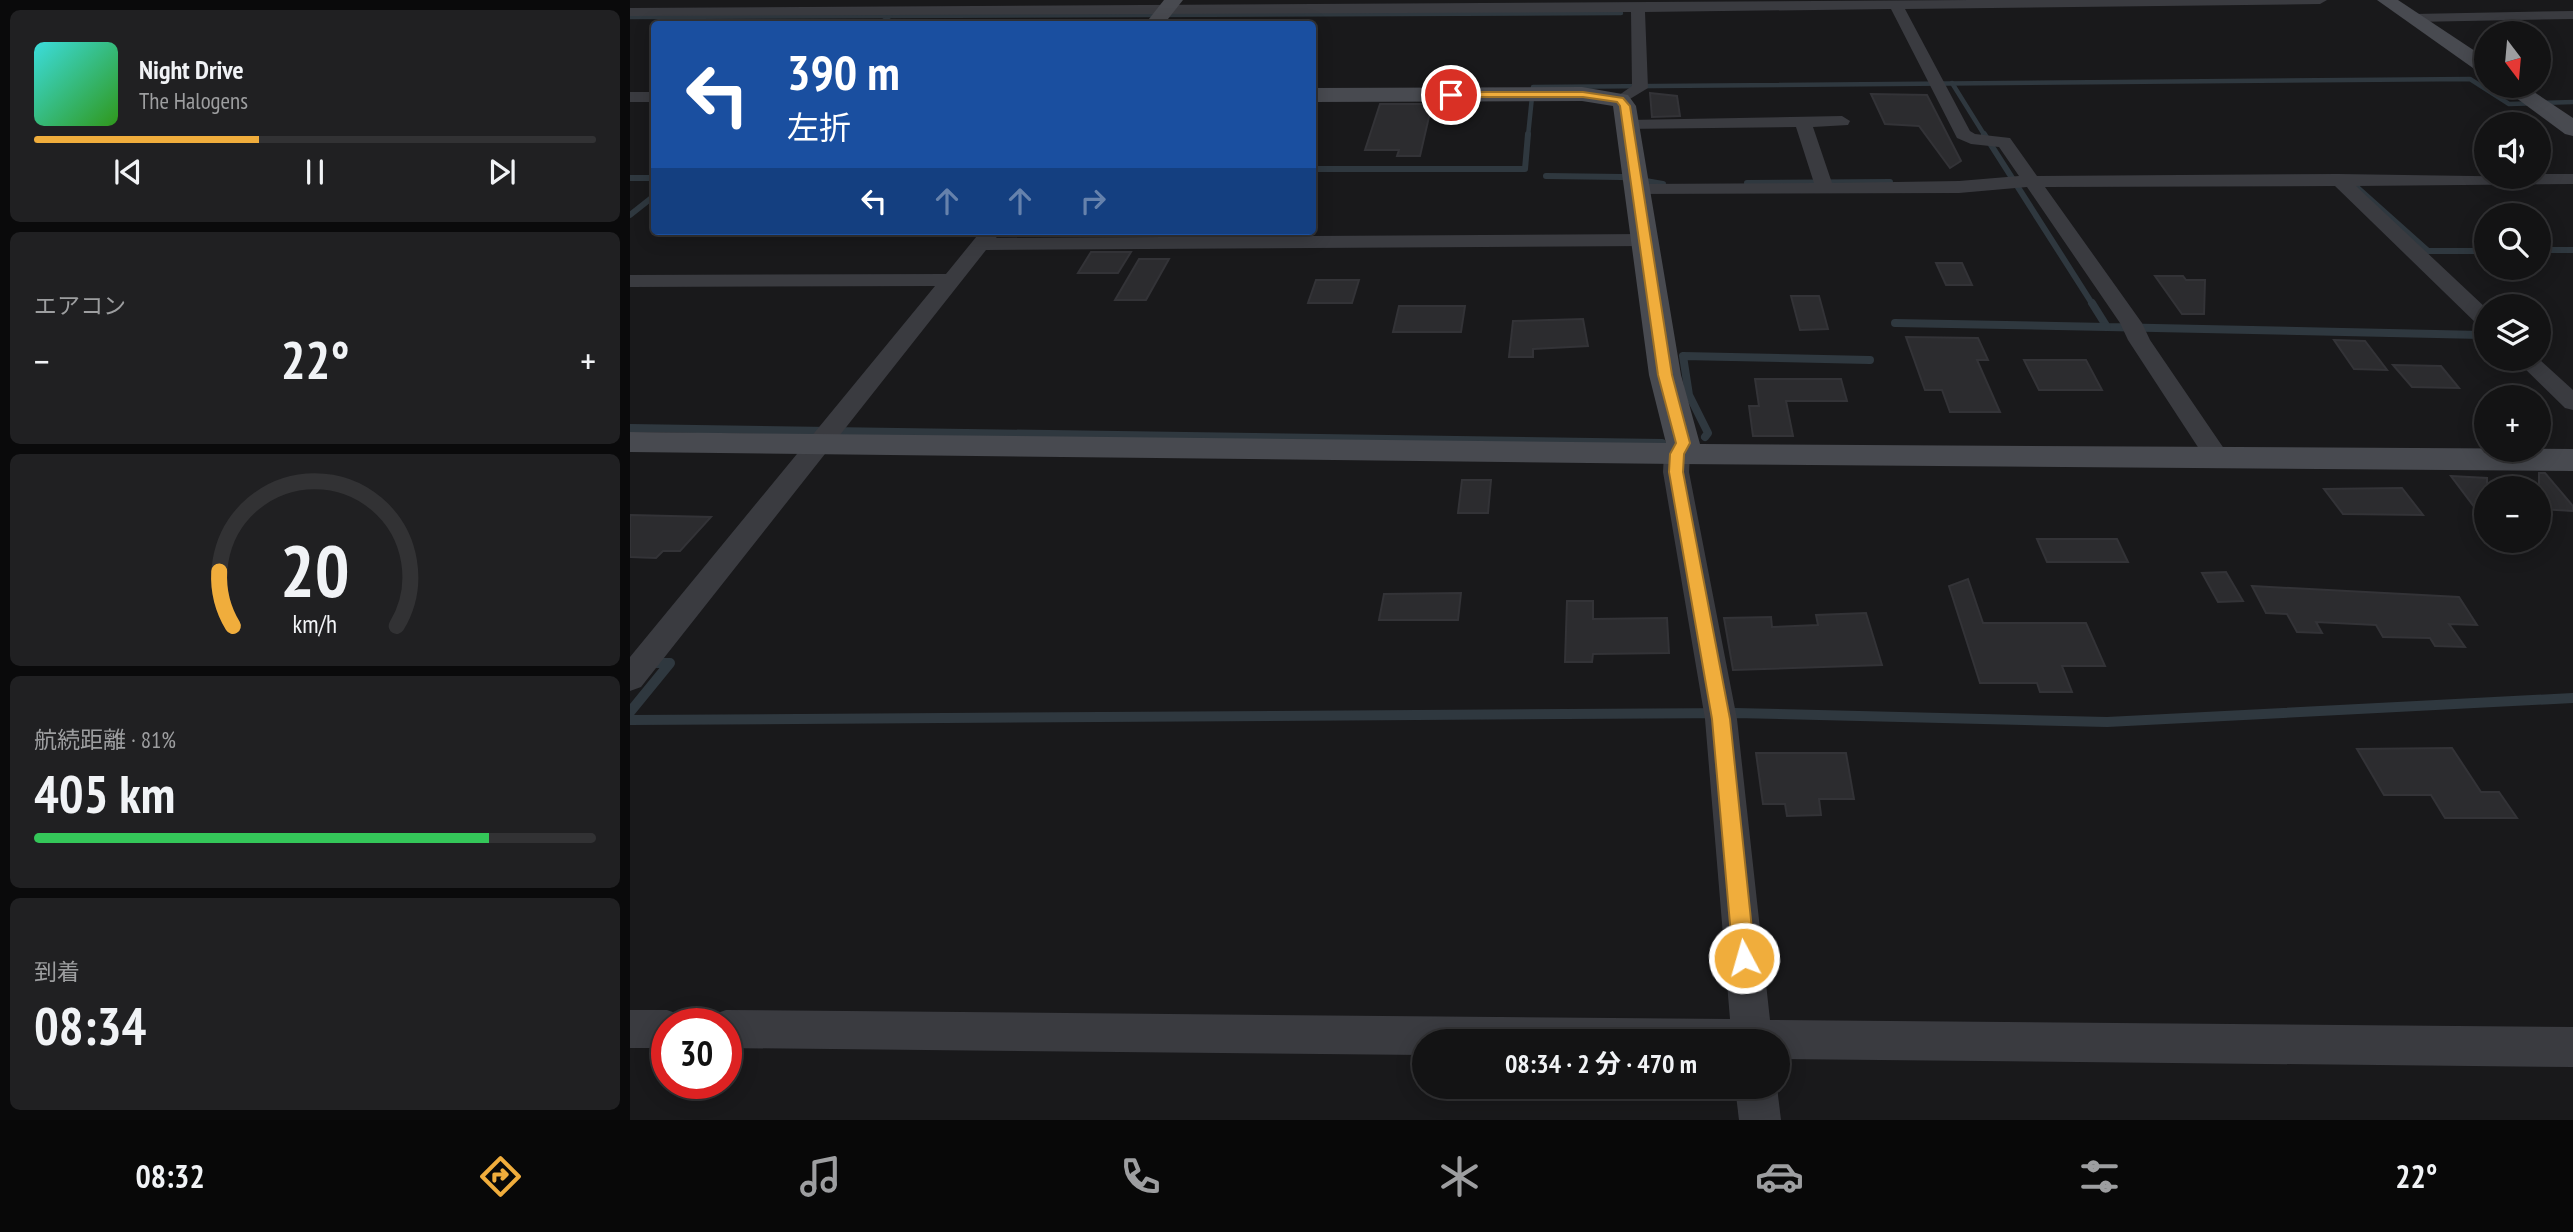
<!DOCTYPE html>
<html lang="ja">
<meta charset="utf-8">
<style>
:root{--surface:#131314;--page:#202022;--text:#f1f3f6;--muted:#9d9ea0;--line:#323234;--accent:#f0ad3c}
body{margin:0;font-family:"PT Sans Narrow","Noto Sans JP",sans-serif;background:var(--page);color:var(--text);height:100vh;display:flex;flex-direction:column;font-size:26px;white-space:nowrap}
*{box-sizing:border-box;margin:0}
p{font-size:23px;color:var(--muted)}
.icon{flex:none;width:38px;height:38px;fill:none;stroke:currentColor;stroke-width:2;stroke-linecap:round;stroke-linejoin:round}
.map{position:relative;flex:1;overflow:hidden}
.sheet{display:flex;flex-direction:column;gap:10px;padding:10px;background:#0a0a0b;width:630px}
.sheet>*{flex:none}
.top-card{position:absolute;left:21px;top:21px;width:665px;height:214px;border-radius:7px;box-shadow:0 4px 18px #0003,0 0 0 2px var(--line);background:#1a4fa0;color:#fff;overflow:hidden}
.needle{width:46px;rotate:164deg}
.buttons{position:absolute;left:1844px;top:21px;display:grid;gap:14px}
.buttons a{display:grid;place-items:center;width:77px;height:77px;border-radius:50%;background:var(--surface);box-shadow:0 4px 18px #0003,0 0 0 2px var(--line);font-size:35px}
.speed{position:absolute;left:21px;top:1008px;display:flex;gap:14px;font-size:35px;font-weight:700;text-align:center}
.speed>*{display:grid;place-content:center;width:91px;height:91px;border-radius:50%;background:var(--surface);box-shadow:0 4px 18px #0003,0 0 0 2px var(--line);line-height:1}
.speed .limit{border:10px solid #d22;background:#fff;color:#111}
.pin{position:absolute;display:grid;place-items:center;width:60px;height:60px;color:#fff;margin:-30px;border:4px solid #fff;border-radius:50%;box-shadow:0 2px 7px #0007}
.me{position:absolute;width:77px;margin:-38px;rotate:354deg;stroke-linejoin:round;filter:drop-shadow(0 0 5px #0008)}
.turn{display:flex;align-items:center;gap:24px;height:147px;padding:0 21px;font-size:32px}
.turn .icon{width:91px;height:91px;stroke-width:2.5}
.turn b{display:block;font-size:49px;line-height:60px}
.lanes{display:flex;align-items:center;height:66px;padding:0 21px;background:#0003;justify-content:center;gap:35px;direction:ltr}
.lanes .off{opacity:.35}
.big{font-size:52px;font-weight:700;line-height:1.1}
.sheet .card{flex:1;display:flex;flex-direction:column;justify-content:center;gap:10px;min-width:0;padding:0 24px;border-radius:10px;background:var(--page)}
.sheet .dial{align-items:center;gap:0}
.dial svg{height:182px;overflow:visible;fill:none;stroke:var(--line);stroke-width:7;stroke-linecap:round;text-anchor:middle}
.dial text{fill:var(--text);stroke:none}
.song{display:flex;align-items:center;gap:21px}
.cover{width:84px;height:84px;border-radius:10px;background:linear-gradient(135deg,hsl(180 70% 55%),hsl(110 70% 35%))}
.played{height:7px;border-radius:4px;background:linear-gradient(90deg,var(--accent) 40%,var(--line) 40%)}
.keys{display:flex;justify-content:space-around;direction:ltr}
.heat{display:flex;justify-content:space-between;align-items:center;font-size:38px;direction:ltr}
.charge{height:10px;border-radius:5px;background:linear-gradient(90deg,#34c759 81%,var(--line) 0)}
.trip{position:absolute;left:782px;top:1029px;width:378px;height:70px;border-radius:35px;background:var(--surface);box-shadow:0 4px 18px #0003,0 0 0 2px var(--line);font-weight:700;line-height:70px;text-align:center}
.menu{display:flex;height:112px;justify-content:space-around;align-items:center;background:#080808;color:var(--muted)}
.menu .icon{width:49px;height:49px}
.menu .current{color:var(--accent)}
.menu b{font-size:32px;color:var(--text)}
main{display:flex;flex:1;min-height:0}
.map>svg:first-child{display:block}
</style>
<main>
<section class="sheet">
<div class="card">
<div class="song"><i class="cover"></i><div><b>Night Drive</b><p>The Halogens</p></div></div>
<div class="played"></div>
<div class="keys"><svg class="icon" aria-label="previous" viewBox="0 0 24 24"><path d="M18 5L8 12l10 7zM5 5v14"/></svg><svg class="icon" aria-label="pause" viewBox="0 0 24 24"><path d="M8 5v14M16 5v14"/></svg><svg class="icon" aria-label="next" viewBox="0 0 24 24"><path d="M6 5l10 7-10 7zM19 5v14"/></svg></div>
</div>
<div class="card"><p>エアコン</p>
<div class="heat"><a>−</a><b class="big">22°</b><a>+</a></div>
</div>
<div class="card dial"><svg viewBox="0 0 100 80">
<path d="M14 69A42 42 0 1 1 86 69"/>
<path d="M14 69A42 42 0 0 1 8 45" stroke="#f0ad3c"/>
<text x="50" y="56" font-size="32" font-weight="700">20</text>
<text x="50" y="72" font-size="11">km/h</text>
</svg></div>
<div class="card"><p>航続距離 · 81%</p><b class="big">405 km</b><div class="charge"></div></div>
<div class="card"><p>到着</p><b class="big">08:34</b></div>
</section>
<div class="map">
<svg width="1943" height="1120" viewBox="0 0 1943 1120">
<rect width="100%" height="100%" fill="#19191b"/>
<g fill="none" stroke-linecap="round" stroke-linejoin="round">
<g stroke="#2f383f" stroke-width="4.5">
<path d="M0 17 991 13"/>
<path d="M249 24 260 16"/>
<path d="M1322 83 1355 136"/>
<path d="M898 136 903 87 1840 79 1879 104 1943 102"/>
</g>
<g stroke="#2f383f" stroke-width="6">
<path d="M1354 134 1463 305"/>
<path d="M682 169H895L898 134"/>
<path d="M916 176 992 177 1033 184"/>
<path d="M0 178H24"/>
<path d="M1117 183 1260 182"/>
<path d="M1723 184 1798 251H1857"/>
<path d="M0 215 24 196"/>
<path d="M1909 250H1943"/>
</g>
<g stroke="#2f383f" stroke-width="8">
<path d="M1462 303 1477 327 1852 335"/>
<path d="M1265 323 1477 327"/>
<path d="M0 428 1032 443"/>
<path d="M1075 437 1078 433 1059 395 1053 356 1240 360"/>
</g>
<g stroke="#2f383f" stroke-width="10">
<path d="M0 663H40L0 712"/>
<path d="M0 720 1105 713 1477 722 1943 698"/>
</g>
</g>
<g fill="#2c2c2f" stroke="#333337" stroke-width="2">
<path d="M1020 93 1047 96 1050 116 1022 117Z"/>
<path d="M1241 94 1297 95 1331 161 1320 168 1289 126 1255 124Z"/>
<path d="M750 104H795L794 108H801L790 156H767L769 150H735Z"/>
<path d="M461 252H501L488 273H448Z"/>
<path d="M509 259H539L516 300H485Z"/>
<path d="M1306 263H1332L1342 285H1316Z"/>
<path d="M1525 276H1553L1556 280H1575L1574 314H1552Z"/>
<path d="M686 280H729L722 303H678Z"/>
<path d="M1161 296H1189L1198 329 1170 330Z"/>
<path d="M769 306H835L831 332H763Z"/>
<path d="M953 319 958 346 903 349V357H879L883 321Z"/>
<path d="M1276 337 1348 338 1358 360H1347L1370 412H1320L1312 390H1295Z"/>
<path d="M1704 340 1735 341 1757 370 1724 369Z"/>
<path d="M1394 360H1456L1472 390H1409Z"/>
<path d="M1763 365 1811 366 1829 388 1782 387Z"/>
<path d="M1125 379H1211L1217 401H1156L1163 436H1123L1119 406H1129Z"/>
<path d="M1909 473H1915L1943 506V511L1909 509Z"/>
<path d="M1821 476 1857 478V524Z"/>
<path d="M832 480H861L858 513H828Z"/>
<path d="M1772 488 1793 515 1713 514 1694 489Z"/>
<path d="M0 515 81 517 50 551H33L26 558 0 557Z"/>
<path d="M1407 539H1487L1498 562H1417Z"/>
<path d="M1596 572 1613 601 1588 602 1572 573Z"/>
<path d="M1338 579 1353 623H1456L1475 666H1432L1442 692H1410L1407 683H1350L1319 586Z"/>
<path d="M1622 586 1829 597 1847 625 1819 624 1835 647 1805 646 1800 638 1753 637 1746 625 1686 622 1692 633 1667 632 1657 614 1636 613Z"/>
<path d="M831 593 828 620H749L754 594Z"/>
<path d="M937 601H963V619L1037 618 1039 653 963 654 962 662H935Z"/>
<path d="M1236 613 1252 665 1103 670 1094 618 1141 617 1142 627 1188 625 1186 615Z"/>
<path d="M1822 748 1851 792H1869L1887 818H1815L1801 795H1754L1727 749Z"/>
<path d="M1126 753H1216L1224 799H1189L1191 815 1157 816 1155 804H1133Z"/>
</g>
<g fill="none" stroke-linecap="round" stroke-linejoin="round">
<g fill="#3a3b40" fill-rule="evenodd">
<path d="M1341 0H1697L1690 4 1275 9 1340 131 1345 134 1380 138 1407 176 1708 174 1909 177V174H1943V184L1726 186 1857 309V327L1849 326 1705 186 1415 187 1512 323 1520 340 1599 456 1595 461 1586 464 1577 461 1498 340 1490 323 1397 187 1329 193 1001 194 999 190 1008 184 1184 183 1166 127 992 129 990 125 992 121 998 120 1212 116 1220 121 1218 125 1183 127 1202 183 1329 181 1389 176 1369 147 1341 144 1327 138 1261 9 1015 12 1018 88 990 105 982 100 1002 86 1001 12 0 16V8Z"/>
<path d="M1943 11V19L1784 22 1777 18 1784 14Z"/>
<rect x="0" y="92" width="24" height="10"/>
<path d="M351 231H371L366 238 1015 234 1022 236 1025 240 1022 244 1015 246 356 250 11 687 0 691V657L305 286 0 287V275L316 274Z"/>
<path d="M1885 359H1909L1943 390V410L1935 408Z"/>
<path d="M1047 446 1056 449 1060 454 1059 472 1107 719 1140 1020 1943 1027V1067L1148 1059V1041H794V1055L96 1048V1024H78L82 1015 96 1010 1100 1019 1075 719 1033 472 1034 454 1038 449Z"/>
<path d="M0 1010H37L51 1015 55 1024H37V1048H0Z"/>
<path d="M1105 1087H1147L1151 1120H1109Z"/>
</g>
<g fill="#484a50" fill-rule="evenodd">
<path d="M534 0H553L534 24H515Z"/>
<path d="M1747 0H1768L1857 59V75L1850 73Z"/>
<path d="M1870 86H1895L1943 118V136L1935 134Z"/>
<path d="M952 87 998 95 1006 106 1051 375 1070 444 1943 449V471L1047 464 0 452V432L1036 443 1019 375 983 106 952 101 682 102V88Z"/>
</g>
</g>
<path fill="#f0ad3c" stroke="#9c7027" stroke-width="2" d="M821 92H953L993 98 1000 106 1042 375 1060 443 1054 454 1053 472 1100 719 1125 958 1121 965 1114 968 1106 965 1103 958 1082 719 1039 472 1040 454 1046 443 1028 375 990 106 987 102 953 97H818L817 95Z"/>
</svg>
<div class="buttons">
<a><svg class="needle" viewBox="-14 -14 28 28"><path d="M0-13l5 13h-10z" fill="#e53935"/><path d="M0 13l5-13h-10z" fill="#9d9ea0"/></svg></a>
<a><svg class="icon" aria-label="sound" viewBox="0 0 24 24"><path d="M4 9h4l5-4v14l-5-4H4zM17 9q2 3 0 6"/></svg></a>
<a><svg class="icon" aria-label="search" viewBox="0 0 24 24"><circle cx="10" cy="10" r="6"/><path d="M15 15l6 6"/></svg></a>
<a><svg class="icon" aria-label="layers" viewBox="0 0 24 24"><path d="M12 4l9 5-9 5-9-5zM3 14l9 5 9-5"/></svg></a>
<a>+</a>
<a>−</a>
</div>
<div class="speed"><div class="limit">30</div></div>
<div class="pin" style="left:821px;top:95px;background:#d93025"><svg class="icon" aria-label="arrive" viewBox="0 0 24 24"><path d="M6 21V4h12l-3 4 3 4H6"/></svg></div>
<svg class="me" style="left:1114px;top:958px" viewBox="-20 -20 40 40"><circle r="17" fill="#f0ad3c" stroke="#fff" stroke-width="3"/><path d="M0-11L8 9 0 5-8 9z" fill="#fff"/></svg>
<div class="trip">08:34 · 2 分 · 470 m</div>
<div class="top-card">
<div class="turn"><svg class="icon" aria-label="left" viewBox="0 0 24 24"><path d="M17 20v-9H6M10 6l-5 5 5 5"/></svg><div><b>390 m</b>左折</div></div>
<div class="lanes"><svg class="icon" aria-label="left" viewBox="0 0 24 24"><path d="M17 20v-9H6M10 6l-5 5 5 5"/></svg><svg class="icon off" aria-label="ahead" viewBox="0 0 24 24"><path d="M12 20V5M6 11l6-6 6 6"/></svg><svg class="icon off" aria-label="ahead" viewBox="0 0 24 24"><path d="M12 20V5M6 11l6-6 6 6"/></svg><svg class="icon off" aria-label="right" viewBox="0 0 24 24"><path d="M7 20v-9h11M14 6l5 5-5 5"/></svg></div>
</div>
</div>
</main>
<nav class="menu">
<b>08:32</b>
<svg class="icon current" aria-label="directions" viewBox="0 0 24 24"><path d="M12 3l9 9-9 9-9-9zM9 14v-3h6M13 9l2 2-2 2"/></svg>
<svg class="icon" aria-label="music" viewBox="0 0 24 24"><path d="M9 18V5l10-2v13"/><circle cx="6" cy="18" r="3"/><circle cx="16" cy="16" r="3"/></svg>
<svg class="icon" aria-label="phone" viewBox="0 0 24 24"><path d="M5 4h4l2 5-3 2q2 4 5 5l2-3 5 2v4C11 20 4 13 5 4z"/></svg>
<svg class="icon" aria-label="climate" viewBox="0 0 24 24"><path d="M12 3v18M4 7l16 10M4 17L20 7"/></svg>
<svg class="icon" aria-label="car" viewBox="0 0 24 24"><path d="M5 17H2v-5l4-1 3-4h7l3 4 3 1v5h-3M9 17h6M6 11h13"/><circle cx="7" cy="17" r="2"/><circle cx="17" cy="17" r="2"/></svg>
<svg class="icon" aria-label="filters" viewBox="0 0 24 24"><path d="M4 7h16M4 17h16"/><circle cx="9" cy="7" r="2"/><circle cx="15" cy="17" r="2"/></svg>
<b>22°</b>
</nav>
